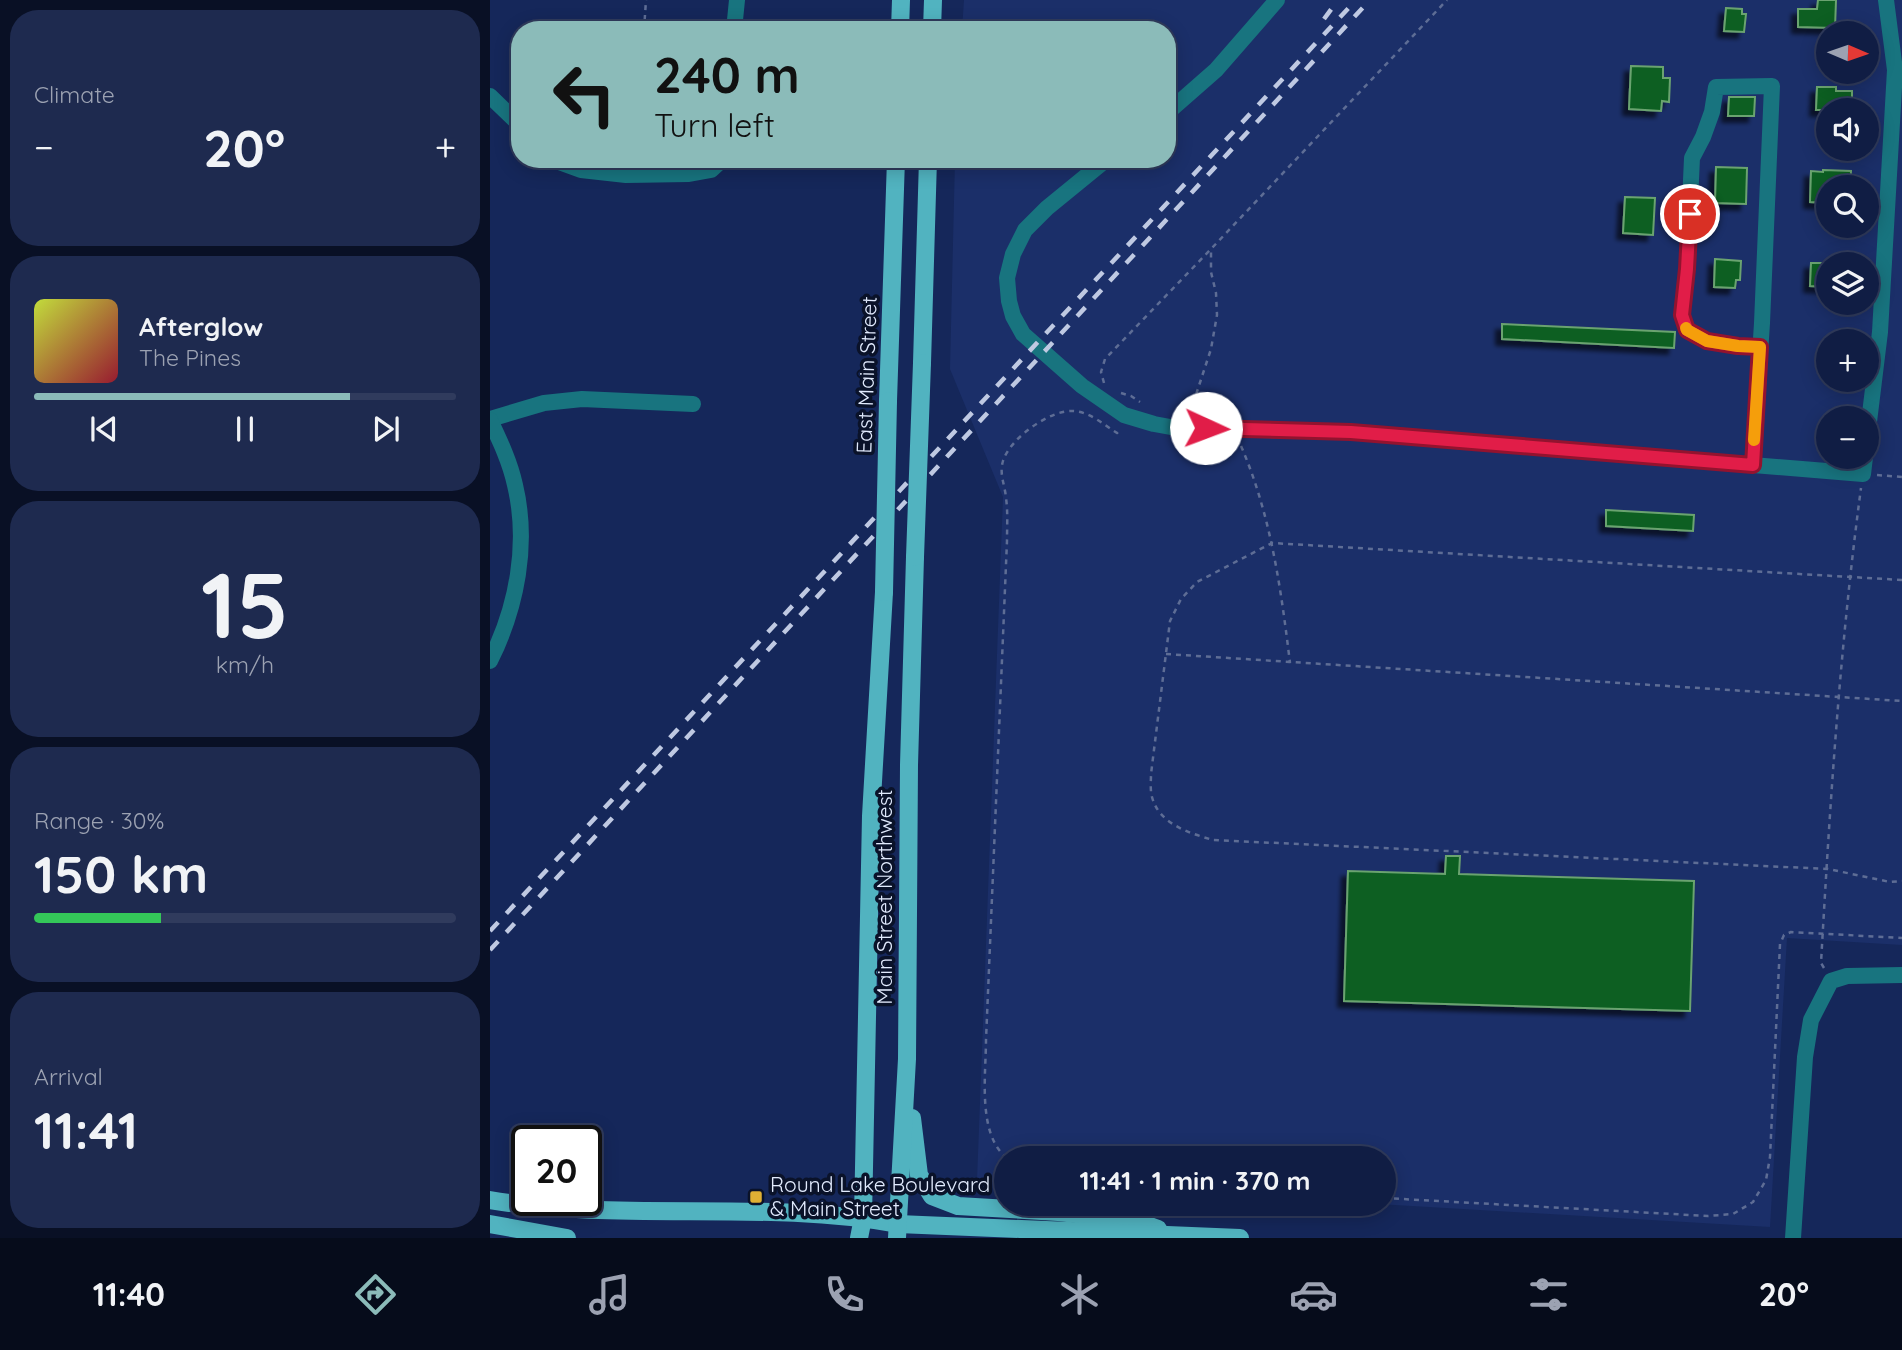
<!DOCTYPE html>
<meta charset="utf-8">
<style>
:root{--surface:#101d44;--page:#1e2a4f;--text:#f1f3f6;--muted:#9ca2b2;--line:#303b5d;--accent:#8bbbb9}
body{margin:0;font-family:Quicksand,sans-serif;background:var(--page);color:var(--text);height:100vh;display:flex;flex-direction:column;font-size:26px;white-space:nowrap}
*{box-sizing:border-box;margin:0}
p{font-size:23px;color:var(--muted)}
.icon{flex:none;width:38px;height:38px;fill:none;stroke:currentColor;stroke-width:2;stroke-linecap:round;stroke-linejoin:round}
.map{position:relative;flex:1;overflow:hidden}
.details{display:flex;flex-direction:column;gap:10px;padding:10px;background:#091025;width:490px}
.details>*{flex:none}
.banner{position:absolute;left:21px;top:21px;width:665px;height:147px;border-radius:28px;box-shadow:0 4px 18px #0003,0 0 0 2px var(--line);background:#8bbbb9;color:#111;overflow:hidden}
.needle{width:46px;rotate:92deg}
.tools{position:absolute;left:1326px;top:21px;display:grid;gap:14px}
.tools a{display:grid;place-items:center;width:63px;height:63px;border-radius:50%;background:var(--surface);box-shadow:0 4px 18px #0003,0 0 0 2px var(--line);font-size:35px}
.speed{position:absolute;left:21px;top:1125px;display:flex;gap:14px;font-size:35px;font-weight:700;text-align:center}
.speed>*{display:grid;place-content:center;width:91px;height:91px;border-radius:50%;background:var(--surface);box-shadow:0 4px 18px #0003,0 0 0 2px var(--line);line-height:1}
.speed .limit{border:4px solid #111;border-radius:10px;background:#fff;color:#111}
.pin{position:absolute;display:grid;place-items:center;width:60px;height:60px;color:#fff;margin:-30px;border:4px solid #fff;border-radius:50%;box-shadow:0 2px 7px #0007}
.me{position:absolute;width:77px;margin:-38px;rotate:92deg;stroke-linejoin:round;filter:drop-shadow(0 0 5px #0008)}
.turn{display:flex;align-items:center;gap:24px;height:147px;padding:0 28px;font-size:32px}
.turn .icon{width:91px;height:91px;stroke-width:2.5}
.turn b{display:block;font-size:49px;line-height:60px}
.big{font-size:52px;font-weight:800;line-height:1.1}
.details .card{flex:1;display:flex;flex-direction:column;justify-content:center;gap:10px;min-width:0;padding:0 24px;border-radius:28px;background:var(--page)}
.details .dial{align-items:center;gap:0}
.dial b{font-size:91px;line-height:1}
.song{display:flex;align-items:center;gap:21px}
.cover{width:84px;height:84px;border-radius:10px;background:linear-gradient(135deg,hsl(70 70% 55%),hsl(350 70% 35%))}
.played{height:7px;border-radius:4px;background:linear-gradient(90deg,var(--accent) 75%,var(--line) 75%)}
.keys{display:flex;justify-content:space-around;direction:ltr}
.heat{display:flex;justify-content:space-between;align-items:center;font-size:38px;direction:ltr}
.charge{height:10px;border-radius:5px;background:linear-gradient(90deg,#34c759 30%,var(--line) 0)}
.trip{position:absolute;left:504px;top:1146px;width:402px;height:70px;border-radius:35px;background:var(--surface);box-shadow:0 4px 18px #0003,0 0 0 2px var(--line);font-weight:800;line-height:70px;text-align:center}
.tabs{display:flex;height:112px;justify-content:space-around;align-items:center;background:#060c1b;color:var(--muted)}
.tabs .icon{width:49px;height:49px}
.tabs .current{color:var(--accent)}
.tabs b{font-size:32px;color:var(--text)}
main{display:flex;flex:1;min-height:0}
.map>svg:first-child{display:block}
</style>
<main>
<section class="details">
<div class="card"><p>Climate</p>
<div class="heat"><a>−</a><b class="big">20°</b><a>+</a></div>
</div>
<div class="card">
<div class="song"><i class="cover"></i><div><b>Afterglow</b><p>The Pines</p></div></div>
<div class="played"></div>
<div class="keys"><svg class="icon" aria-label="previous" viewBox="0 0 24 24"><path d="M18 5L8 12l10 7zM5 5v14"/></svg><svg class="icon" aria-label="pause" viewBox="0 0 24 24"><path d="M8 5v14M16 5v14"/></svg><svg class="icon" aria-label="next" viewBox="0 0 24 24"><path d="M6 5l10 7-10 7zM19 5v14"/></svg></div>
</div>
<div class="card dial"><b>15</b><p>km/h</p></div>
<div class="card"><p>Range · 30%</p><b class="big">150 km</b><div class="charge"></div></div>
<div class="card"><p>Arrival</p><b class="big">11:41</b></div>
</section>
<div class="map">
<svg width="1412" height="1238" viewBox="0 0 1412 1238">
<defs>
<filter id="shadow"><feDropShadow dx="-6" dy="6" stdDeviation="2" flood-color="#0009"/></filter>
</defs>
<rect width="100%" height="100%" fill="#15275a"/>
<path fill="#1b2f69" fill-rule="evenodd" d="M474 0H1412V945L1297 938 1280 1227 888 1204H894V1158H516V1182L487 1181 513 497 460 369 465 159H677V30H472ZM1339 33H1377V72H1339ZM1339 110H1377V149H1339ZM1339 187H1377V226H1339ZM1339 264H1377V303H1339ZM1339 341H1377V380H1339ZM1339 418H1377V457H1339Z"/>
<g fill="#0b5f20" stroke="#6ba370" stroke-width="2" filter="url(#shadow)">
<path d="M1328 0H1346L1345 28 1308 27V9H1327Z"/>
<path d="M1236 8 1252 9V14H1256L1254 32 1234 31Z"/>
<path d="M1141 66 1173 67V78H1180L1179 102 1172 101 1171 111 1139 109Z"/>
<path d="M1327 87H1346V91H1362V110H1326Z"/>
<path d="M1239 97H1265L1264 116H1238Z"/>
<path d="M1226 167 1257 168 1256 204 1225 203Z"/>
<path d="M1333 170 1361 171 1360 187H1339V203L1320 202 1321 171 1333 172Z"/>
<path d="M1135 197 1165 198 1163 235 1133 233Z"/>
<path d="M1225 259 1251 261 1250 280H1246L1245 288 1224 287Z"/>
<path d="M1321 263H1339V287L1320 286Z"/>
<path d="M1012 324 1185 332 1184 348 1012 339Z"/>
<path d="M1116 510 1204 515 1203 531 1116 526Z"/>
<path d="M956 856H970L969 874 1204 881 1200 1011 854 1001 858 871 955 874Z"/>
</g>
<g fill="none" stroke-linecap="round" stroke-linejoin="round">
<g stroke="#5e6d95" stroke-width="2.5" stroke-dasharray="5 5" stroke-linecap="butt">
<path d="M154 30 156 0"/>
<path d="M614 383 611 372 615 359 721 249 957 0"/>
<path d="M631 393 641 396 650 402"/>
<path d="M700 413 721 349 727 315 726 293 721 272V249"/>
<path d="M751 446C781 515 791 589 800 663"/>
<path d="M1387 475 1412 477"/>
<path d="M1412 580 782 543 707 582 691 599 680 621 661 774C661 781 660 790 662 797 669 824 699 833 723 840L1338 869 1400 882 1412 881"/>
<path d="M676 654 1412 701"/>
<path d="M1334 968 1331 963C1340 804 1350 645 1371 488"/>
<path d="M517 1158C487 1135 496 1074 496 1040L517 541C517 527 518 512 516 498 515 485 509 474 513 461 520 438 561 409 584 411 600 412 614 425 627 433L631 429"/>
<path d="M894 1198 1218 1216 1243 1214 1263 1202 1276 1180 1280 1157 1290 944 1294 935 1301 932 1412 938"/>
</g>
<g stroke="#18747f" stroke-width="16">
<path d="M244 30 247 0"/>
<path d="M0 96 30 125"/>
<path d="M677 113 726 70 787 0"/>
<path d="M66 159 69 162 91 170 136 175 199 174 221 170 233 159"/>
<path d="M617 159 557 208 535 230 523 254 517 278 519 301 523 316 533 334 592 386 634 415 664 424 686 428 861 432 1373 474 1375 457"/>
<path d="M0 419 54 403 92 399 203 404"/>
<path d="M0 420C10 441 20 462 25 485 39 544 27 607 0 661"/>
<path d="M1377 438 1390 332 1405 70 1396 0"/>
<path d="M1263 465 1272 323 1282 86 1226 87 1222 112 1213 137 1202 158 1197 269 1192 315 1197 330 1217 341 1248 346 1270 347"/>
<path d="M1303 1238 1315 1057 1321 1020 1341 981 1357 976 1412 975"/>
</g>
<g stroke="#51b3c0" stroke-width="18">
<path d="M410 30 411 0"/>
<path d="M442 30 443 0"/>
<path d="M432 363 438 159"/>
<path d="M398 401 406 159"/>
<path d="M422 1118 429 1175 442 1196 468 1206 568 1212 643 1220 668 1229"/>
<path d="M0 1200C135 1223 273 1199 408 1224L750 1238"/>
<path d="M0 1224 77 1238"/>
<path d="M369 1238 373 1218 381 816 394 592"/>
<path d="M407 1238 417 1059 419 765 425 557"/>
</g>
<g stroke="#bfc9e2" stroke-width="4.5" stroke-dasharray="12 12" stroke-linecap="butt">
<path d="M834 19 848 0"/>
<path d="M0 931 866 0"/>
<path d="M0 950 880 0"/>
</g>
<g stroke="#51b3c0" stroke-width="18">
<path d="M425 557 432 363"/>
<path d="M394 592 398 401"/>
</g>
</g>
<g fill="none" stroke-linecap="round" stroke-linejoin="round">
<g stroke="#92132f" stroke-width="18">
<path id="route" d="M716 428 861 432 1263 465 1270 347 1248 346 1217 341 1197 330 1192 315 1197 269 1200 214"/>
</g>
<use href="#route" stroke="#e11d48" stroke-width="12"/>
<path stroke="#f59e0b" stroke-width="12" d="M1196 328 1197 330 1217 341 1248 346 1270 347 1264 440"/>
</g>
<rect fill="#e0b034" stroke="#0a1229" stroke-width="2.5" x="259" y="1190" width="14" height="14" rx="3.5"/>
<g text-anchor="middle" stroke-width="7" stroke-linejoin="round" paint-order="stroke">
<g font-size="21" fill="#e2ebfe" stroke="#0a1229">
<text transform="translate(377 375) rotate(-88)" y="7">East Main Street</text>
<text transform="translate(395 897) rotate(-90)" y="7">Main Street Northwest</text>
</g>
<g font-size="21" fill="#e2ebfe" stroke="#0a1229" text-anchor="start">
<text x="280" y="1192">Round Lake Boulevard<tspan x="280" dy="24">&amp; Main Street</tspan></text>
</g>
</g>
</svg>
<div class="tools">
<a><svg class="needle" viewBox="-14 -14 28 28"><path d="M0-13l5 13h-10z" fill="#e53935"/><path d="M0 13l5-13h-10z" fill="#9ca2b2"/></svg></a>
<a><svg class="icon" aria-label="sound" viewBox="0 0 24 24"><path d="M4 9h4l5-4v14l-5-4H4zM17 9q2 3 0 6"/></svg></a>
<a><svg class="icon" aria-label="search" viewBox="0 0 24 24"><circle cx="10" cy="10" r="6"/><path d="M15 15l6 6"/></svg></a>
<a><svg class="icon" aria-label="layers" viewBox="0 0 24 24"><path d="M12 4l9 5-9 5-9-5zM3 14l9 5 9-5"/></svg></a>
<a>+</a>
<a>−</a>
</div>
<div class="speed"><div class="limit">20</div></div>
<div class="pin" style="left:1200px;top:214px;background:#d93025"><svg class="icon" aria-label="arrive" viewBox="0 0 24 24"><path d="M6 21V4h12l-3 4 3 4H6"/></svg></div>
<svg class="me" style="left:716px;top:428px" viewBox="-20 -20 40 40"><circle r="19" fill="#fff"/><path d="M0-13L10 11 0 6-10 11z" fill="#e11d48"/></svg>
<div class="trip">11:41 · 1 min · 370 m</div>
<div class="banner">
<div class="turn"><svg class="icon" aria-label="left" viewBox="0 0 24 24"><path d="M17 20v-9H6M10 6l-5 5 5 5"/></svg><div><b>240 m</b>Turn left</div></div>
</div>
</div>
</main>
<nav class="tabs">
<b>11:40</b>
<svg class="icon current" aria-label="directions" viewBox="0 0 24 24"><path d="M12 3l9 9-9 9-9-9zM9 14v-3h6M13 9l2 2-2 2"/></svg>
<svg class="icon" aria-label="music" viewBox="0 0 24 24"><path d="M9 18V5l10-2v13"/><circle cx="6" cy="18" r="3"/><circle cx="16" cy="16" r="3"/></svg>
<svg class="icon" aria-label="phone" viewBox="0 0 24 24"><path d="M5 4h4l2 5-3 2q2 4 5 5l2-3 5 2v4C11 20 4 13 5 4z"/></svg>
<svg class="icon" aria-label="climate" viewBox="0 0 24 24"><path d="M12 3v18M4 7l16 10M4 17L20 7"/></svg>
<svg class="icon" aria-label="car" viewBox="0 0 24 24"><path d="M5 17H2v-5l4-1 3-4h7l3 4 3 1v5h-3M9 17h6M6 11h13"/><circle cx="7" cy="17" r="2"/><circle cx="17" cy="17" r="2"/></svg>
<svg class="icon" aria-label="filters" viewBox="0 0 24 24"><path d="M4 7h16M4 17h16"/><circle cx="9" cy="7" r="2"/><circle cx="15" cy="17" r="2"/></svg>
<b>20°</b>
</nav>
